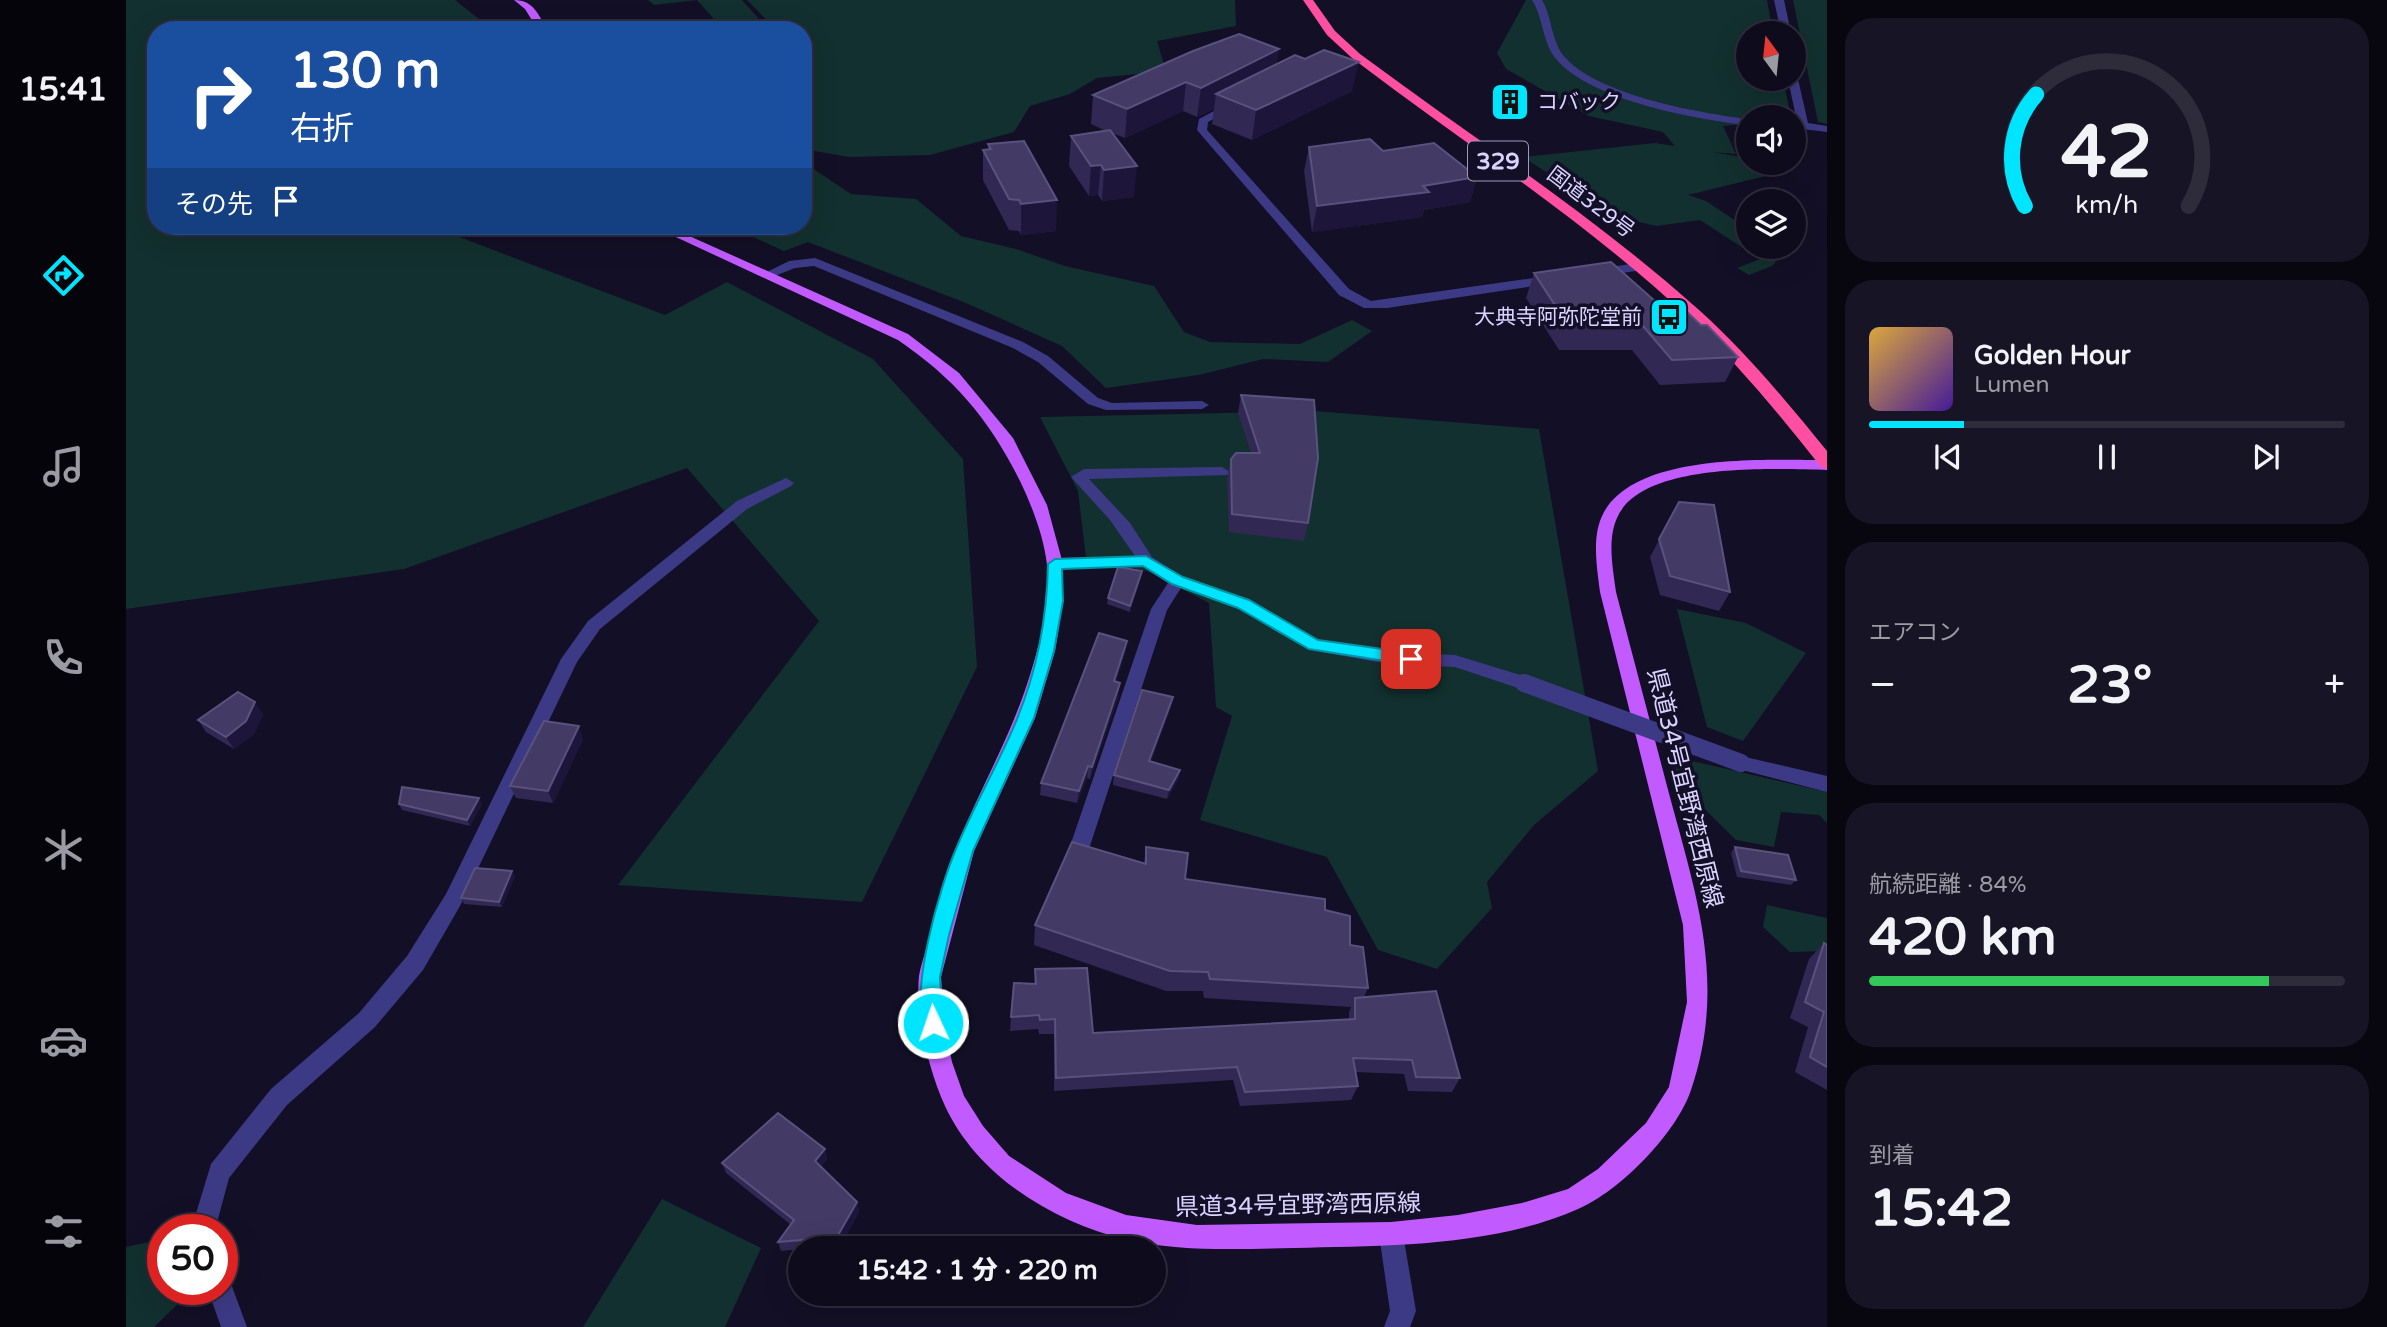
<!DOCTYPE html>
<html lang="ja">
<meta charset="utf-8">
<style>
:root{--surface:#0e0b1c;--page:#171425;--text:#f1f3f6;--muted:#9b9ba3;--line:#2e2b3b;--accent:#00e5ff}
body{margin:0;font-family:"Varela Round","Noto Sans JP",sans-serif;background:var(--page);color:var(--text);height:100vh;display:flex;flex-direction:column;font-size:26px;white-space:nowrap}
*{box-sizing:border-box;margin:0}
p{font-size:23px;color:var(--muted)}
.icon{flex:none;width:38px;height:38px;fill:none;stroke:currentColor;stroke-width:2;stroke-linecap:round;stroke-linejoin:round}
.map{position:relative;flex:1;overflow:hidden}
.sheet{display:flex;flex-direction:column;gap:18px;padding:18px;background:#08060f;width:560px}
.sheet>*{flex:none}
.banner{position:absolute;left:21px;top:21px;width:665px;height:214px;border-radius:28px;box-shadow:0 7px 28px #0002,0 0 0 2px var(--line);background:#1a4fa0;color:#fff;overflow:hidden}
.needle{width:46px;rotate:345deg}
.tools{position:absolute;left:1610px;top:21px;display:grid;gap:14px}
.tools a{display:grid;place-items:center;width:70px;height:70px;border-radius:50%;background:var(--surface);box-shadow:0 7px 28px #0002,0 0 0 2px var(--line);font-size:35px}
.speed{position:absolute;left:21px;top:1214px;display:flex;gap:14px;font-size:35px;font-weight:700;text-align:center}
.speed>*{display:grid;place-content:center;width:91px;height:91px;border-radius:50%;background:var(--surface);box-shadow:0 7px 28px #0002,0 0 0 2px var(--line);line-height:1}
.speed .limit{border:10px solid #d22;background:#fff;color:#111}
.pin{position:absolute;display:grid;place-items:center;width:60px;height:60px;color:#fff;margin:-30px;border-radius:14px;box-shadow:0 4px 10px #0006}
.me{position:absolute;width:77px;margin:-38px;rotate:357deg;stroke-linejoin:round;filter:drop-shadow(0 0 5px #0008)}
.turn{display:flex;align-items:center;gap:24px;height:147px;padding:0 28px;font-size:32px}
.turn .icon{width:91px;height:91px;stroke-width:2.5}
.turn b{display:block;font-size:49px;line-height:60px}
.then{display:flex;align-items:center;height:66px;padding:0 28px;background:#0003;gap:14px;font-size:26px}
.big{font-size:52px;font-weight:800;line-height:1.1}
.sheet .widget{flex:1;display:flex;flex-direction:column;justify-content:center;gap:10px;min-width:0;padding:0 24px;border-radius:28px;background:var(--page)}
.sheet .dial{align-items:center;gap:0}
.dial svg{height:182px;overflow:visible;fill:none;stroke:var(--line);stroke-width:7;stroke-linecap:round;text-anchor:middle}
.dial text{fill:var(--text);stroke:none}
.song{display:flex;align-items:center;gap:21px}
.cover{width:84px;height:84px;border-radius:10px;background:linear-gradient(135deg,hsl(40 70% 55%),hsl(260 70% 35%))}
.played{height:7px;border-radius:4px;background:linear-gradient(90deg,var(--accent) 20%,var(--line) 20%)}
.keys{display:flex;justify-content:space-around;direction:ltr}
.heat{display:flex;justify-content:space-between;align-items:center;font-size:38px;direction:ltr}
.charge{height:10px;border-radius:5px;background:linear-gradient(90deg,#34c759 84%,var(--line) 0)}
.trip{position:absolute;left:662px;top:1236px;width:378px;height:70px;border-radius:35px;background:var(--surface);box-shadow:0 7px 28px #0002,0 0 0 2px var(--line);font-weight:800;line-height:70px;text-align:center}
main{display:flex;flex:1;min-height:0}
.tab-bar{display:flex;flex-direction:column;width:126px;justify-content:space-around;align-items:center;background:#06040b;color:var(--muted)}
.tab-bar .icon{width:49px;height:49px}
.tab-bar .current{color:var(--accent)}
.tab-bar b{font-size:32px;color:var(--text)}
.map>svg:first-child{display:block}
</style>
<main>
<nav class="tab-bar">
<b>15:41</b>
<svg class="icon current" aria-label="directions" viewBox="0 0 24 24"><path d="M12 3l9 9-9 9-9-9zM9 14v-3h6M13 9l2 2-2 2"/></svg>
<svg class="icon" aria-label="music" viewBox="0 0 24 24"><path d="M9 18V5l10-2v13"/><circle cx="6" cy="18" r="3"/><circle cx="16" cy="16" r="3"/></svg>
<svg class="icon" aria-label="phone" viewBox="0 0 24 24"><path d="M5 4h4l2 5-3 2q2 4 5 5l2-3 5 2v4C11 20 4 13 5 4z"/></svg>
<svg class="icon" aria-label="climate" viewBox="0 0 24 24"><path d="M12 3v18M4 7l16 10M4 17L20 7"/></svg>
<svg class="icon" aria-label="car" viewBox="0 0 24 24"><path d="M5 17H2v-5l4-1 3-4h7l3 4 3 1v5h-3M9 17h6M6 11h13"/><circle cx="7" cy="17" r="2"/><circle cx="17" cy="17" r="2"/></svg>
<svg class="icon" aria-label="filters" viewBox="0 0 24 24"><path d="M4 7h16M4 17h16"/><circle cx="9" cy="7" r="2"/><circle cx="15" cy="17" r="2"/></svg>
</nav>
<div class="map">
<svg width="1701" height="1327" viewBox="0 0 1701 1327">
<rect width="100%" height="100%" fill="#130f26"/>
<g fill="#12302f">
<path d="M0 0H329L367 30H30V226H322L315 230 539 315 601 282 747 359 837 459 851 667 736 902 492 885 693 621 561 468 278 569 0 609Z"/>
<path d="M522 0H616L643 30H591L595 27 571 0 528 5Z"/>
<path d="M621 0H1109L1110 26 1031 41 1040 71 971 78 944 94 904 106 888 132 804 155 723 157 677 149V30H650Z"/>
<path d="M1400 0H1641L1647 33H1622V79H1657L1665 117H1622V124L1597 126 1610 154 1586 152 1622 158V163H1631L1648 174 1562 195 1580 201 1622 229V247H1643L1655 256 1646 266 1623 275 1611 268 1634 259 1574 220 1531 226 1490 217 1397 157 1529 143 1549 146 1537 132 1463 116 1380 69 1371 53Z"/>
<path d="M1667 0H1701V124L1692 122Z"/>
<path d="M677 162 725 194 790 199 835 236 890 249 939 266 1028 286 1058 332 1084 342 1174 344 1226 320 1246 331 1202 362 1137 359 1073 375 980 388 936 346 840 303 682 242 658 251 603 226H677Z"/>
<path d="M1189 411 1413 429 1472 771 1408 825 1361 882 1366 908 1311 969 1252 950 1201 857 1074 820 1106 716 1090 707 1083 603 1021 571 960 558 952 491 914 417Z"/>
<path d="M1551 609 1620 623 1680 653 1617 741 1581 727Z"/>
<path d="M1549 757 1701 792V823L1693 815 1655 812 1648 847 1610 840 1550 781Z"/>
<path d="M1641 905 1701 918V951L1664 952 1637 927Z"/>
<path d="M536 1199 635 1248 599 1327H457Z"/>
<path d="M32 1240 37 1252V1290H53L57 1299 28 1327H0V1247Z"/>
</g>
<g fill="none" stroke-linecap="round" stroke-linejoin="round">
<g fill="#3d3a85" fill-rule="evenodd">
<path d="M1406 0H1416C1426 17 1425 39 1437 55 1469 95 1573 113 1622 119V125C1571 120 1465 100 1431 60 1416 43 1418 19 1406 0Z"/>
<path d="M1648 0H1658L1665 33H1655Z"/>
<path d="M1668 76 1672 79 1682 123 1701 126V132L1668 128V122H1671L1662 79H1668Z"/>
<path d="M1105 102 1114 104 1082 122 1081 130 1223 289 1245 301 1429 275 1435 279 1429 283 1261 308H1238L1213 295 1071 130 1073 119Z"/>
<path d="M552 226H565L553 237H545L543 234Z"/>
<path d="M689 258 897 342 922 356 972 398 986 403 1076 401 1083 405 1076 409 980 410 962 404 912 362 887 348 688 266 669 268 641 279 635 275 663 261Z"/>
<path d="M1512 263 1516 264V270L1470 277 1464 273 1470 269Z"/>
<path d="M1096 467 1104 472 1101 475 963 479 1004 523 1026 557 1057 577 1124 600 1193 640 1263 652 1329 655 1404 678 1407 683 1404 688 1398 690 1329 667 1263 664 1189 651 1112 608 1055 588 1041 610 962 852 959 858 952 860 945 858 942 852 1025 609 1042 583 1017 567 923 568 921 564 929 558 1009 556 984 520 945 477 958 469Z"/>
<path d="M660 478 668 483 665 486 621 509 474 629 451 662 334 906 297 970 249 1027 161 1105 103 1178 89 1230H65L85 1164 145 1089 233 1013 281 956 320 894 435 659 462 621 611 501Z"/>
<path d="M1615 756 1701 776V792L1608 768 1606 763 1608 758Z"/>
<path d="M1265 1222 1274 1225 1277 1234 1290 1311 1284 1327H1258L1264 1311 1253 1234 1256 1225Z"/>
<path d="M96 1278 104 1281 121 1327H95L82 1290H96Z"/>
</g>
<g fill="#c25bff" fill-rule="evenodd">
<path d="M388 0C408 0 412 15 422 30H412L399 9Z"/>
<path d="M526 226H541L782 334 833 373 887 438 921 505 937 564V601L929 651 909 718 848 851 815 977 818 1023 826 1062 838 1096 857 1126 883 1156 940 1193 1000 1215 1071 1225 1265 1222 1332 1215 1396 1203 1442 1189 1472 1169 1520 1123 1543 1087 1561 1002 1557 925 1474 592C1471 567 1465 535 1478 512 1512 452 1641 460 1701 460V470C1650 469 1515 461 1491 518 1481 540 1487 569 1490 592 1507 657 1524 721 1541 786 1569 892 1602 981 1565 1090 1550 1134 1494 1191 1452 1209 1367 1247 1259 1246 1168 1248 1112 1249 1056 1252 1001 1240 928 1222 852 1177 819 1106 803 1071 789 1015 793 976 796 959 804 940 808 923 815 898 820 872 830 848 854 788 885 737 904 675 915 640 925 601 921 565 918 537 906 506 894 481 863 419 829 379 772 340Z"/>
</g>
<path fill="#ff4fa3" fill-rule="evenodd" d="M1177 0H1187L1209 31 1234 54C1347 138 1467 215 1573 310 1620 352 1661 402 1701 451V469L1695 467C1654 415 1612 364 1564 319 1461 222 1339 144 1226 58L1201 35Z"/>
<path stroke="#3d3a85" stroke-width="18" d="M1398 683 1615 763"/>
</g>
<g fill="#312854">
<path d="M1151 64 1226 91 1126 140 1086 124 1088 109 1071 117 1057 111 999 138 986 133 1008 197 976 201 972 195 963 196 943 166 945 136 980 131 965 124 967 95Z"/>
<path d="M862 144 930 231 895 235 893 231 883 230 857 180V150L862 149Z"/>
<path d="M1183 147 1257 151 1351 177 1344 202 1298 210 1296 217 1186 232 1178 171Z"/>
<path d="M1408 273 1540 311 1575 325 1612 357 1599 382 1534 385 1506 350H1433L1400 298Z"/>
<path d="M1115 395 1182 523 1178 541 1103 532 1101 478 1105 459 1125 453 1112 413Z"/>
<path d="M1553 502 1604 592 1593 611 1534 595 1524 557Z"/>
<path d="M1016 571 1015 577 1004 612 981 604 982 598Z"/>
<path d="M999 653 990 682 993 695 964 779 961 778 951 803 914 795 915 783Z"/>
<path d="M1045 707 1025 761 1054 770 1052 780 1041 799 987 785 988 775Z"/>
<path d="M137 714 128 734 108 749 80 732 72 720Z"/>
<path d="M457 739 427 803 390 798 384 786Z"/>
<path d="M273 804H356L344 826 276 810Z"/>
<path d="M1020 847 1059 879 1199 910 1224 945 1242 988 1238 997 1334 1078 1326 1092 1282 1091 1278 1074 1229 1072 1232 1086 1225 1100 1114 1106 1107 1080 928 1091V1034H913L912 1029 884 1031 885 1017 908 984 909 969 967 1033 1223 1020V1012L1225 1007 1078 998 1077 991H1040L908 945 909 925 1018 863Z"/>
<path d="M1609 847 1670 880 1665 885 1611 877 1605 853Z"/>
<path d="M389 876 376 907 338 904 335 898Z"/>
<path d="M1698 943 1701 945V1090L1669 1072 1682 1027 1664 1018 1683 959Z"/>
<path d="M699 1149 701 1159 695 1166 731 1202 733 1212 714 1246 674 1248V1249L655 1251 652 1242 665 1225 600 1173 596 1163Z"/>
</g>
<g fill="#1d163a">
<path d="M1153 49 1149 78 1090 94 1088 109 1071 117 1075 88Z"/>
<path d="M1233 62 1226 91 1126 140 1130 110Z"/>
<path d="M1060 82 1057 111 999 138 1001 109Z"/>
<path d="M975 165 972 195 963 196 965 166Z"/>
<path d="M1011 166 1008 197 976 201 978 170Z"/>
<path d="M1351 177 1344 202 1298 210 1296 217 1186 232 1191 206Z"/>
<path d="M931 200 930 231 895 235V204Z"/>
<path d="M1016 571 1015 577 1004 612V606Z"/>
<path d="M1001 641 999 653 987 693 988 681Z"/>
<path d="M994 683 993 695 964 779 966 767Z"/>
<path d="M1047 697 1045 707 1022 770 1023 761Z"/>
<path d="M129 702 137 714 128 734 108 749 100 737Z"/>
<path d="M453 726 457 739 427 803 422 791Z"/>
<path d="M962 766 961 778 951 803 953 791Z"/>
<path d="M1054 770 1052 780 1041 799 1043 790Z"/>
<path d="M353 798 356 804 344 826 341 820Z"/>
<path d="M386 871 389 876 376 907 373 902Z"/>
<path d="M699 1149 701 1159 691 1170 689 1161Z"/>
<path d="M731 1202 733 1212 714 1246 711 1237Z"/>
</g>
<g fill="#433a66" stroke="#5a527e" stroke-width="2">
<path d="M1113 34 1153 49 1075 88 1060 82 1001 109 967 95 1067 51Z"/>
<path d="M1198 50 1233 62 1130 110 1090 94 1169 55 1179 59Z"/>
<path d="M984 130 1011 166 978 170 975 165 965 166 945 136Z"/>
<path d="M1244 139 1257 151 1308 143 1351 177 1297 186 1303 192 1191 206 1183 147Z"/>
<path d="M898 141 931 200 895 204 893 200 883 199 857 150 865 149 862 144Z"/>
<path d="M1485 262 1540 311 1556 307 1575 325H1581L1612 357 1546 360 1517 326 1442 325 1408 273Z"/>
<path d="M1115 395 1188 400 1192 458 1182 523 1106 514 1105 459 1110 453H1134Z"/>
<path d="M1553 502 1588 505 1604 592 1544 576 1533 539Z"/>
<path d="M992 567 1016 571 1004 606 982 598Z"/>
<path d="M973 633 1001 641 988 681 994 683 966 767 962 766 953 791 915 783Z"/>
<path d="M1016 690 1047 697 1023 761 1054 770 1043 790 988 775Z"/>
<path d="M112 692 129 702 120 721 100 737 72 720Z"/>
<path d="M418 721 453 726 422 791 384 786Z"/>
<path d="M276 787 353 798 341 820 273 804Z"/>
<path d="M946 842 1020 864V847L1062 853 1059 879 1199 899V910L1224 916V945L1237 947 1242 988 1084 979 1082 972 1044 971 909 925Z"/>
<path d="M1609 847 1662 855 1670 880 1615 871Z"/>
<path d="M349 868 386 871 373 902 335 898Z"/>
<path d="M1698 943 1701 945V1067L1684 1057 1698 1012 1679 1002Z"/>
<path d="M961 968 967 1033 1229 1019V998L1310 991 1334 1078 1290 1077 1286 1060 1227 1058 1232 1086 1119 1092 1111 1067 930 1078 929 1019 914 1020 913 1015 885 1017 888 983 910 984 909 969Z"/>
<path d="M652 1113 699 1149 689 1161 731 1202 711 1237 652 1242 668 1220 596 1163Z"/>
</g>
<path fill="#00e5ff" stroke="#0095a6" stroke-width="2" d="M1020 556 1057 577 1123 600 1192 640 1285 653 1293 659 1285 665 1183 649 1112 608 1046 584 1017 566 936 569 937 601 928 651 908 718 847 851 823 935 814 977 817 1023 814 1029 807 1032 799 1029C783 993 814 886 830 849 848 805 873 763 891 719 911 670 921 617 922 564L929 559Z"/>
<defs>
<g id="building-square" transform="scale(2.0125)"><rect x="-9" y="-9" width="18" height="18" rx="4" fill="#00e5ff" stroke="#130f26"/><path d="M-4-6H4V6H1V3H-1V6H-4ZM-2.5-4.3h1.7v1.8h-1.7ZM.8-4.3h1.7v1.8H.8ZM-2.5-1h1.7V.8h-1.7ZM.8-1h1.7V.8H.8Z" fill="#111"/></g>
<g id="bus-square" transform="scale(2.0125)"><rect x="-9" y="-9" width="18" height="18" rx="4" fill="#00e5ff" stroke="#130f26"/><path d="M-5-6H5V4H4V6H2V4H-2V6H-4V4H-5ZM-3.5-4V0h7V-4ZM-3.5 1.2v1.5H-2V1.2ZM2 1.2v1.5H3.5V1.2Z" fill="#111"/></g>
</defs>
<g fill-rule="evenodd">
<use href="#building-square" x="1384" y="102"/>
<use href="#bus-square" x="1543" y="317"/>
</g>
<g text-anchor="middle" stroke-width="7" stroke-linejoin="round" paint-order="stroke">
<g font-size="21" fill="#d9d4ff" stroke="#130f26" text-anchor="start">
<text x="1411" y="109">コバック</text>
<text x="1516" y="324" text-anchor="end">大典寺阿弥陀堂前</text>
</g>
<g font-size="21" fill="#d9d4ff" stroke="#130f26">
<text transform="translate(1465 202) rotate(37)" y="7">国道329号</text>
</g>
<rect fill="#130f26" stroke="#9e99be" stroke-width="2" x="1342" y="141.5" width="60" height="39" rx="5"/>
<g font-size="23" font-weight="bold" fill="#d9d4ff">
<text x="1372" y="169">329</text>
</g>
<g font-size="24" fill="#d9d4ff" stroke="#130f26">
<text transform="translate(1559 788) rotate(76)" y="8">県道34号宜野湾西原線</text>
<text transform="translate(1172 1205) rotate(-1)" y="8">県道34号宜野湾西原線</text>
</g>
</g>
</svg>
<div class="tools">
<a><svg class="needle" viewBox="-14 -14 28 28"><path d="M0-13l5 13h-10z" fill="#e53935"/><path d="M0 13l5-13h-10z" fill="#9b9ba3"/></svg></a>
<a><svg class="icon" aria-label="sound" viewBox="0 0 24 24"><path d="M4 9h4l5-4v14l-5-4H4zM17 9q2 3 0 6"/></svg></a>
<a><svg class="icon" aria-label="layers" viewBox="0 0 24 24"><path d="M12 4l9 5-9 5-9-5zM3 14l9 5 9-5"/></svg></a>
</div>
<div class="speed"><div class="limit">50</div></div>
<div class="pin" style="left:1285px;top:659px;background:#d93025"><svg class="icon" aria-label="arrive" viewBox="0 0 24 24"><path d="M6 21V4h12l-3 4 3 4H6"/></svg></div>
<svg class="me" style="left:807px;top:1023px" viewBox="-20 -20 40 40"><circle r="17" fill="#00e5ff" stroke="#fff" stroke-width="3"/><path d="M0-11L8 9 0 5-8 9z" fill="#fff"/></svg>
<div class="trip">15:42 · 1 分 · 220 m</div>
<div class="banner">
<div class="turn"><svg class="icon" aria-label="right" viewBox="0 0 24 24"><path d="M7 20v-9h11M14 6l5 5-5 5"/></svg><div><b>130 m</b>右折</div></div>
<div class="then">その先<svg class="icon" aria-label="arrive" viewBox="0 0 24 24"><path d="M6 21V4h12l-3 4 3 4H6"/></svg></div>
</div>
</div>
<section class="sheet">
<div class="widget dial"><svg viewBox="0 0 100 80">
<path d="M14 69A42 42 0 1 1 86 69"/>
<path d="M14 69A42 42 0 0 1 19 20" stroke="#00e5ff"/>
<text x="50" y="56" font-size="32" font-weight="700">42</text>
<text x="50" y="72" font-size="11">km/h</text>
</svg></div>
<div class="widget">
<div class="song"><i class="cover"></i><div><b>Golden Hour</b><p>Lumen</p></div></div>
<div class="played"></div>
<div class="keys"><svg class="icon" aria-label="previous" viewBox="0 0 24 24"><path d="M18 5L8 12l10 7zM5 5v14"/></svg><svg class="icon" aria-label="pause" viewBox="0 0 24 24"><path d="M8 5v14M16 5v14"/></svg><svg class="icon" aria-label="next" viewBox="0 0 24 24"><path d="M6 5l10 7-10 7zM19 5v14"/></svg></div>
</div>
<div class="widget"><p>エアコン</p>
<div class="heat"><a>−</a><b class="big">23°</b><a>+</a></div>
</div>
<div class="widget"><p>航続距離 · 84%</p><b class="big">420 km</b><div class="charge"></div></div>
<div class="widget"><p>到着</p><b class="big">15:42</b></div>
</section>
</main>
